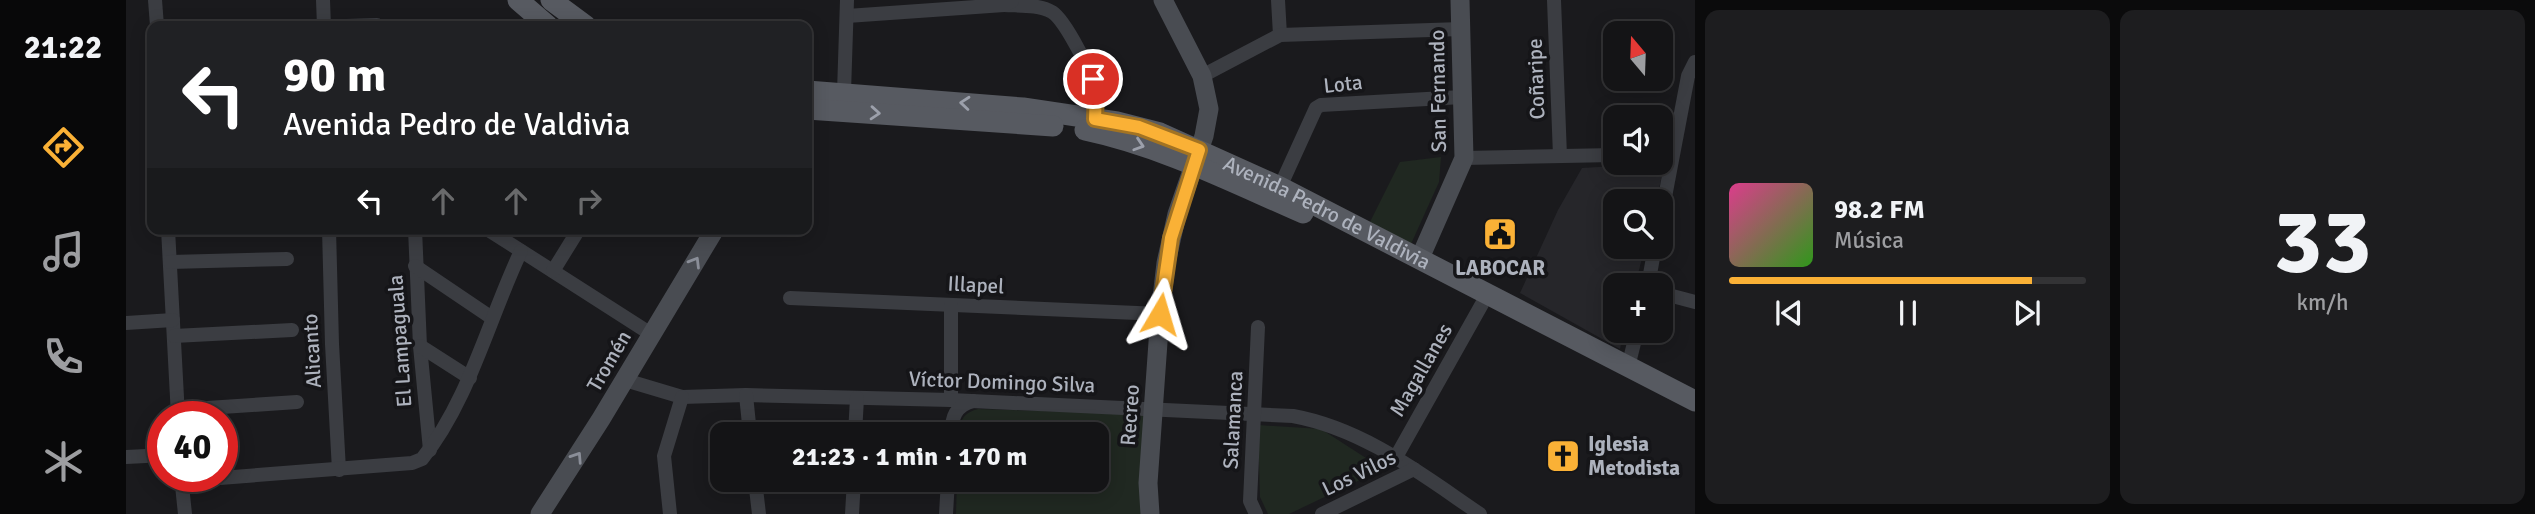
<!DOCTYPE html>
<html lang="es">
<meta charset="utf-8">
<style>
:root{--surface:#141416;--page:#1d1d1f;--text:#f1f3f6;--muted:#9d9ea1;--line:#333335;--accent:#fab136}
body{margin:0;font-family:Signika,sans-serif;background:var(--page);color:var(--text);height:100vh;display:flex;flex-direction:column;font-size:26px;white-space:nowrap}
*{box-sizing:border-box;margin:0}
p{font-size:23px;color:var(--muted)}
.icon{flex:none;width:38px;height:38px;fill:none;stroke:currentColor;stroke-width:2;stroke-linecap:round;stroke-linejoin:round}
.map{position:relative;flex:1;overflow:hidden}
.drawer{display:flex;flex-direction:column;gap:10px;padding:10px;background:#0b0b0c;width:840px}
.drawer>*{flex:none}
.banner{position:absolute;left:21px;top:21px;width:665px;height:214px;border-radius:14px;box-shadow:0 4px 18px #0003,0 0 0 2px var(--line);background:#202124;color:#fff;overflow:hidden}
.needle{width:46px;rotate:341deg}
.fabs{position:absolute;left:1477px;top:21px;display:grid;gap:14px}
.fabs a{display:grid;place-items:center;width:70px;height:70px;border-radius:14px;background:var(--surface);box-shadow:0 4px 18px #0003,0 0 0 2px var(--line);font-size:35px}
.speed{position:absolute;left:21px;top:401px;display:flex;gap:14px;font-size:35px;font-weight:700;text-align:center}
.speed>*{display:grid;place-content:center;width:91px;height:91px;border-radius:50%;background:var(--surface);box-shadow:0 4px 18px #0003,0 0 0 2px var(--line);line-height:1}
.speed .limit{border:10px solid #d22;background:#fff;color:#111}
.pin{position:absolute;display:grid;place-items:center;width:60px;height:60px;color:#fff;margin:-30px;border:4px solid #fff;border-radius:50%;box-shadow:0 2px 7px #0007}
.me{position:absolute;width:77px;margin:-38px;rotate:7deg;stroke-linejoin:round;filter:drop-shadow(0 0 5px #0008)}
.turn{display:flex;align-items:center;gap:24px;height:147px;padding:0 21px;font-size:32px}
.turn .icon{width:91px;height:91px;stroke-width:2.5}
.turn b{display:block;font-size:49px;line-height:60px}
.lanes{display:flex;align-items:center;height:66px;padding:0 21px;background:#0003;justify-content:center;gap:35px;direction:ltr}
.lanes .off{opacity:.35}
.drawer .card{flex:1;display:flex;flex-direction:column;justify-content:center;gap:10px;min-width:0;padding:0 24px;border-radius:14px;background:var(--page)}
.drawer .dial{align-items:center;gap:0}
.dial b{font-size:91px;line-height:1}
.song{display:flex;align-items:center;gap:21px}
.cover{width:84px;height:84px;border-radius:10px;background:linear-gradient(135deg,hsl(330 70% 55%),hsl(110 70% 35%))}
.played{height:7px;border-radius:4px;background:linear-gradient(90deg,var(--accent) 85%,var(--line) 85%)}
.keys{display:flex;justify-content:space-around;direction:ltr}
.drawer .tiles{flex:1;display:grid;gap:10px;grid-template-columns:repeat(2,1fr)}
.trip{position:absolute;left:584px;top:422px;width:399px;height:70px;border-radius:14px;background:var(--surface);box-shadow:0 4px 18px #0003,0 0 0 2px var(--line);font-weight:700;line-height:70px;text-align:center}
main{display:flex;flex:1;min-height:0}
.menu{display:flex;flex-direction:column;width:126px;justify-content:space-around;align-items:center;background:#080809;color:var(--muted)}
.menu .icon{width:49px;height:49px}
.menu .on{color:var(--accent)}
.menu b{font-size:32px;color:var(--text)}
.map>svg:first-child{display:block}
</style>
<main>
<nav class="menu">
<b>21:22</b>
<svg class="icon on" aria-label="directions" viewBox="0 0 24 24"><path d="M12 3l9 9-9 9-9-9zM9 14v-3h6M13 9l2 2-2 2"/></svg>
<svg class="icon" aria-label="music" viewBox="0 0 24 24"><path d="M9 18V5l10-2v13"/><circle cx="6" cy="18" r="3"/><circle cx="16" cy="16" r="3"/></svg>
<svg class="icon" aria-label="phone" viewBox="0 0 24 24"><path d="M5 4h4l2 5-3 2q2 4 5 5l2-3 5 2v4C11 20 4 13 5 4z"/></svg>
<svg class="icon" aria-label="climate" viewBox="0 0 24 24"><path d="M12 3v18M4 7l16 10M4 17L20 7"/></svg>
</nav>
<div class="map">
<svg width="1569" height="514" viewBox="0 0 1569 514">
<rect width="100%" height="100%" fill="#1a1a1d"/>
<path fill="#26262a" d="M1539 163 1530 201H1489V247H1519L1509 285H1489V331H1498L1494 349 1394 293 1432 210 1456 168Z"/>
<g fill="#202821">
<path d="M1315 157 1313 182 1285 244 1244 222 1274 162Z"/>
<path d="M852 409 1019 414V514H830L831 480H971V434H833C834 419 838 413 852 409Z"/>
<path d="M1132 425 1195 429 1257 469 1163 514H1142L1134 497Z"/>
</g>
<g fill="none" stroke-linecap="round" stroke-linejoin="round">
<g stroke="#3b3d42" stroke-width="14">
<path d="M29 0 31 26"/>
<path d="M197 0 198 26"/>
<path d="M1152 0 1154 35"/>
<path d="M1428 0 1434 156"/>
<path d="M878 5C893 6 912 4 926 12 939 20 968 76 970 92 971 100 969 110 969 119"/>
<path d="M721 16 878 5 886 1"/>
<path d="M220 26 251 25"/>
<path d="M1076 76 1154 35 1335 29"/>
<path d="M718 92 721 0"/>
<path d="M1338 158 1489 155"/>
<path d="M1154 187 1190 108 1195 105 1336 97"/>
<path d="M1535 218 1562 76 1569 62"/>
<path d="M42 229 52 416"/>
<path d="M203 229 206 344 213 470"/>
<path d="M289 229 294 346 304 450"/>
<path d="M361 229 525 334"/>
<path d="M44 262 161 259"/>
<path d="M289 266 366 318"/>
<path d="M427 271 453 229"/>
<path d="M1522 285 1529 247"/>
<path d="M1535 293 1569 302"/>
<path d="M664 298 1034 314"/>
<path d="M825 305V400"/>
<path d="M0 323 47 320"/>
<path d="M48 336 166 330"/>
<path d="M294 346 344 378"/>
<path d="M1502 367 1511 331"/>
<path d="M499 380 556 397 620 395 825 400 1167 416C1238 429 1295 474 1354 514"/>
<path d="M620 395 624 434"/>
<path d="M51 410 171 402"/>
<path d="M729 434 731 398"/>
<path d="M825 434C826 417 829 406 847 401"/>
<path d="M0 457 20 456"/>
<path d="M1270 457 1356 304"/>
<path d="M55 476 59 514"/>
<path d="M629 480 633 514"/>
<path d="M55 481 286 463 296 459C343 401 363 318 395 251"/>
<path d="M544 514 538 456 556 397"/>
<path d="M726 514 728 480"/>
<path d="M820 514 822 480"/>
<path d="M1130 514 1124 501 1132 327"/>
<path d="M1196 514 1288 469"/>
</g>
<g stroke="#494c52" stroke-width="19">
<path d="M1294 258 1338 158 1334 0"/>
<path d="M414 514 475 419 589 229"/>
<path d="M1024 514 1022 483 1034 314 1040 263 1051 214 1078 136 1083 109 1076 76 1037 0"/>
</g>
<g stroke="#575a61" stroke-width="21">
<path d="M392 0 422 26"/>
<path d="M425 0 460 26"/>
<path id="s1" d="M681 91 897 108 991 122 1034 133 1154 187 1569 401"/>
<path d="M681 109 927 126"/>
<path d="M959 130C1035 146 1106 182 1177 213"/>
</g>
</g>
<defs><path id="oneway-chevron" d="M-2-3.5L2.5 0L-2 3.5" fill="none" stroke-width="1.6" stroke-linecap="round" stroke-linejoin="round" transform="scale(1.75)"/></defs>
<g stroke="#9ca0ab">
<use href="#oneway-chevron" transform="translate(839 103) rotate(-175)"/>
<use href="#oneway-chevron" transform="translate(749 113) rotate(4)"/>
<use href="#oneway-chevron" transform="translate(1013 145) rotate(18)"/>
</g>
<g stroke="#8a8e98">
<use href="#oneway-chevron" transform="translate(569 262) rotate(-59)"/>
<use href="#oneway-chevron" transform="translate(451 457) rotate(-57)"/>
</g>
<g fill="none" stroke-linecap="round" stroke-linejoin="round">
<g stroke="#a27323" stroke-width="18">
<path id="route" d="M967 79 970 91 969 119 1013 127 1073 150 1045 238 1034 314"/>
</g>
<use href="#route" stroke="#fab136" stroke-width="12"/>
</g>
<defs>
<g id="civic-square" transform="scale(1.75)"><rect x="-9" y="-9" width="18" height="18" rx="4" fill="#fab136" stroke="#151518"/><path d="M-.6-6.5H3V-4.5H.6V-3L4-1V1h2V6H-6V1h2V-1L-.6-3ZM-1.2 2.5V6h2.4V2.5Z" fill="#111"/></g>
<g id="church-square" transform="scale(1.75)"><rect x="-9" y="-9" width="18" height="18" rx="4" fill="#fab136" stroke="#151518"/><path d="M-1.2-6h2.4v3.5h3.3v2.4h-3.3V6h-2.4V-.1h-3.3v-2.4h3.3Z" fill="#111"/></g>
</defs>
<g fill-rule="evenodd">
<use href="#civic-square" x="1374" y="234"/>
<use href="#church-square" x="1437" y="456"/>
</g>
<g text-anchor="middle" stroke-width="7" stroke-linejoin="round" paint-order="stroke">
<g font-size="21" fill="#adb2bd" stroke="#151518">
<text transform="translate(1410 79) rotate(-92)" y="7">Coñaripe</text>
<text transform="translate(1217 84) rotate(-6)" y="7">Lota</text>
<text transform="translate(1312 91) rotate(-91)" y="7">San Fernando</text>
<text dy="7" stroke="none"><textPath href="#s1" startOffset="541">Avenida Pedro de Valdivia</textPath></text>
<text transform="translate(850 285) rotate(3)" y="7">Illapel</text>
<text transform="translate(274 341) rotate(-94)" y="7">El Lampaguala</text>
<text transform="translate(186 351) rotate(-93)" y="7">Alicanto</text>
<text transform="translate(483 361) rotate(-60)" y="7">Tromén</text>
<text transform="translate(1295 370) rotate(-60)" y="7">Magallanes</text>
<text transform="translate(876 382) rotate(2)" y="7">Víctor Domingo Silva</text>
<text transform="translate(1004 415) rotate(-86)" y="7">Recreo</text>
<text transform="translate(1107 420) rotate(-87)" y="7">Salamanca</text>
<text transform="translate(1233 473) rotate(-26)" y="7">Los Vilos</text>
</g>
<g font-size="21" font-weight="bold" fill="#adb2bd" stroke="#151518">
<text x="1374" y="275">LABOCAR</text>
<text x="1462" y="451" text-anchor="start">Iglesia<tspan x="1462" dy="24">Metodista</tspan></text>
</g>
</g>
</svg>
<div class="fabs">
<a><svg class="needle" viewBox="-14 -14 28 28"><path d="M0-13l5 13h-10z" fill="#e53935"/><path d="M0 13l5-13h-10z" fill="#9d9ea1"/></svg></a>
<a><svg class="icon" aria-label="sound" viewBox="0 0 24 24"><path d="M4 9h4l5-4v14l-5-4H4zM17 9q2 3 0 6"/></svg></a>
<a><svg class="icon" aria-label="search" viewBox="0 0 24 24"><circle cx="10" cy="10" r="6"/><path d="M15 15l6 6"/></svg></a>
<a>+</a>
</div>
<div class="speed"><div class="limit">40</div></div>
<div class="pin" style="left:967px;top:79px;background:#d93025"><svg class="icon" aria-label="arrive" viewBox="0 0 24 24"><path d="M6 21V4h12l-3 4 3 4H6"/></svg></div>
<svg class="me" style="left:1034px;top:314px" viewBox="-20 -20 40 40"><path d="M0-17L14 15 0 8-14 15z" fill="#fab136" stroke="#fff" stroke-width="4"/></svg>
<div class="trip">21:23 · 1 min · 170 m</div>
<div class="banner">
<div class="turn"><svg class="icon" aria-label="left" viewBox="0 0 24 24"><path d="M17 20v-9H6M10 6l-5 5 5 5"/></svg><div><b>90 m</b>Avenida Pedro de Valdivia</div></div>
<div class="lanes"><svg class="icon" aria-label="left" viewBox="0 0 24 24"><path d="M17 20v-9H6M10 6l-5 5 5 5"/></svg><svg class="icon off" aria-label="ahead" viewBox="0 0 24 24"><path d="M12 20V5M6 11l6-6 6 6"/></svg><svg class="icon off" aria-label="ahead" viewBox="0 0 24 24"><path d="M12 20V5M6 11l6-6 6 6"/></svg><svg class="icon off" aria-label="right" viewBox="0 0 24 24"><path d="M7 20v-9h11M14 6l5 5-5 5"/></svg></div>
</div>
</div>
<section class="drawer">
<div class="tiles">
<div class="card">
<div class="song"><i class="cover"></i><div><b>98.2 FM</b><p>Música</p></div></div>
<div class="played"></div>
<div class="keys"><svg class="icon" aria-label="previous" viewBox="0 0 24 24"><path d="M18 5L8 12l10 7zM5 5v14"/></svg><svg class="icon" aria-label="pause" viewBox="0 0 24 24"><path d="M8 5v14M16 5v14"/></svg><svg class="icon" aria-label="next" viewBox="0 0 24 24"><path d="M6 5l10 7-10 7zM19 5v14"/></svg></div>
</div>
<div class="card dial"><b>33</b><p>km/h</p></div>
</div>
</section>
</main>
